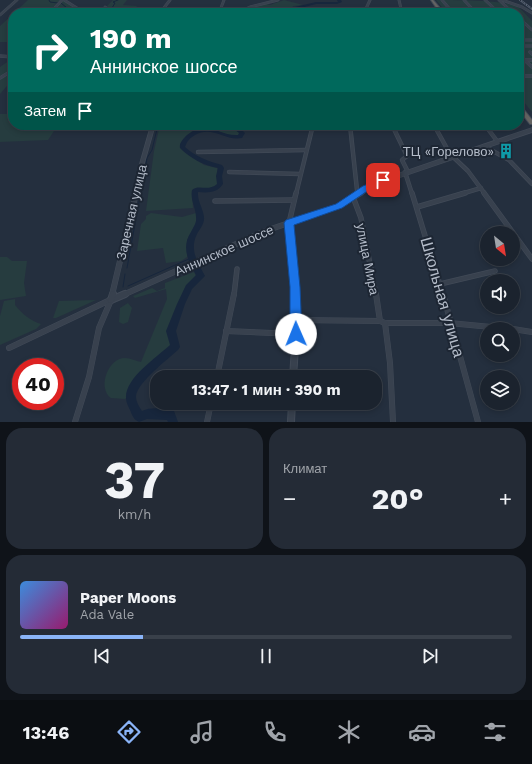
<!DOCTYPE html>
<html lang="ru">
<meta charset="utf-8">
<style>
:root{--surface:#1b232e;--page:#242b36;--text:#f1f3f6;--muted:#a0a4aa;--line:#39404a;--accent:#8ab4f8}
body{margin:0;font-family:"Work Sans",sans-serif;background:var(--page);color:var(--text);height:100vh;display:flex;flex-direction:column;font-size:15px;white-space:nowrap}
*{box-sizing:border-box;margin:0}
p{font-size:13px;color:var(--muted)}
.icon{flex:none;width:22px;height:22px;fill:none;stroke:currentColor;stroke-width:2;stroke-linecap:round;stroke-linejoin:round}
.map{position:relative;height:422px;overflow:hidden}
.details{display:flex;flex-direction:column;gap:6px;padding:6px;background:#0f1319;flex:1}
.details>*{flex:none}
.guide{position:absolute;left:8px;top:8px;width:516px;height:122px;border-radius:16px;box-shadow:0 2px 6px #0003,0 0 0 1px var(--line);background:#00695c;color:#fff;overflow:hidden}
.needle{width:26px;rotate:150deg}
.buttons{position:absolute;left:480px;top:226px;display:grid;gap:8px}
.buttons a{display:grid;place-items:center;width:40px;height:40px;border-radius:50%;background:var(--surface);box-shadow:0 2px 6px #0003,0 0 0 1px var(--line);font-size:20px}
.speed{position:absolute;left:12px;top:358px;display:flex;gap:8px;font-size:20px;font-weight:700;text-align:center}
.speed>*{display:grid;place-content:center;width:52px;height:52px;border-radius:50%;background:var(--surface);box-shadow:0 2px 6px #0003,0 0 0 1px var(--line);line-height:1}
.speed .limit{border:6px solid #d22;background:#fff;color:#111}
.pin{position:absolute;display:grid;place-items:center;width:34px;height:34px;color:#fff;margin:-17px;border-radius:8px;box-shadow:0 2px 6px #0006}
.me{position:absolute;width:44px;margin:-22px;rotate:359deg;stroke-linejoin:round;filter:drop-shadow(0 0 3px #0008)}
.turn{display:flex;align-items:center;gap:14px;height:84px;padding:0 16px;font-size:18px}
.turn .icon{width:52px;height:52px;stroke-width:2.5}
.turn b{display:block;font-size:28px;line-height:34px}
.then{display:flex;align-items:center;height:38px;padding:0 16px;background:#0003;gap:8px;font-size:15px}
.big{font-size:30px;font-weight:700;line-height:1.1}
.details .card{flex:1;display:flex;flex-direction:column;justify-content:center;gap:6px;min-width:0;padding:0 14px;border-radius:16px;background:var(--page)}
.details .dial{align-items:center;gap:0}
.dial b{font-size:52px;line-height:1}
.song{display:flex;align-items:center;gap:12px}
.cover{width:48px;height:48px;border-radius:6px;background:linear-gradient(135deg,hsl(210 70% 55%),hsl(320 70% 35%))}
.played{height:4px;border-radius:2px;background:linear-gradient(90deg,var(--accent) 25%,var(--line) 25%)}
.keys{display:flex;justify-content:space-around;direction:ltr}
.heat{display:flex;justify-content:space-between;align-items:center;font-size:22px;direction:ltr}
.details .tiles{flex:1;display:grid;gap:6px;grid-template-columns:1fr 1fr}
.card:last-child{grid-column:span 2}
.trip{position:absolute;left:150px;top:370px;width:232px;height:40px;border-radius:16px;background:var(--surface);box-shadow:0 2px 6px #0003,0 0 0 1px var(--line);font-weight:700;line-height:40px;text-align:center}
.dock{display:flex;height:64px;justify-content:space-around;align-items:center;background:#0b0e12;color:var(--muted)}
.dock .icon{width:28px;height:28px}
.dock .current{color:var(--accent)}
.dock b{font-size:18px;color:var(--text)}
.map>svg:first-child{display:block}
</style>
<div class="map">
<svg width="532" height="422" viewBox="0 0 532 422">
<rect width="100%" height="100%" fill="#242f3e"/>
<g fill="#263c3f">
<path d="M28 0H60L48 13H14Z"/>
<path d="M63 0 64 1 81 11 79 13H52Z"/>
<path d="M113 0H127L123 5 137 6 133 13H145H116L114 9H112L113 13H110V9L107 6Z"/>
<path d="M284 0 303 5 293 6 292 11 295 13H238L264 3 270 5Z"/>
<path d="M436 0C457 0 498 0 516 6 523 10 527 16 532 21V112L519 96V13L446 12Z"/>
<path d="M13 14V42H0V26Z"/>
<path d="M10 60H13V79L0 94V67Z"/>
<path d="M0 114H13V125H58L48 140 0 142Z"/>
<path d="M160 125H230L240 133 238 136C215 137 202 112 181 144V149L204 165 217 168 218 183 216 187 192 191 193 208 146 211 154 151Z"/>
<path d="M151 213 182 217 196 213 197 222 187 240V257L181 261 166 263 163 248 137 251 141 224 146 219V216Z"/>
<path d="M0 257H7L12 261H27L24 283 26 296 0 300Z"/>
<path d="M194 272 197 278 185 288 171 324 169 332 173 348 136 380 129 395 125 399 111 398C97 388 108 358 125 358 130 358 136 361 141 362L167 299 166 289 135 298 133 296 152 288 157 291 165 288V283Z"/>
<path d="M15 299V305C22 314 31 321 41 324L36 329 0 345V316L4 301Z"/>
<path d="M96 300 56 318H53L59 301Z"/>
<path d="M128 303 132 308 128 322 123 324 119 322 120 308Z"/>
</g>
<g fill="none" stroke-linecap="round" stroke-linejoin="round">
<g stroke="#17263c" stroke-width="1">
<path d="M49 0 50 2 58 3"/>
<path d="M61 3 67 8 74 9 77 13"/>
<path d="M114 10 112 8 115 3 113 2 118 0"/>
<path d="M127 268 147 158 152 150 158 125"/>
<path d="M128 286 191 258"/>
<path d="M123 287 125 274"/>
</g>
<g fill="#17263c" fill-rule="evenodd">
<path d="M337 0H341L342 2 337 4H316L297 9 296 11 299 13H295L292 11 295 7 316 2H338Z"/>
<path d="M229 125H235L244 132 245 133 242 138C224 141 212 125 195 135 190 138 187 141 185 147 196 157 208 161 222 165L224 168 222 176 223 184C217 193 208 193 198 192 197 202 205 211 204 220 203 226 199 230 197 234 189 250 198 263 205 276L192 289 185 304 176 331 180 347 178 350C168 359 137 383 136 396 136 402 139 406 142 411 150 407 166 408 174 411L178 422H168L167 420 147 419 139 422C134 420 132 415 130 410 128 406 126 402 126 398 125 378 156 358 170 345L166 331 177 304 186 285 196 275C188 261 181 247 191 232 193 227 197 223 196 217 196 208 190 200 192 190 199 184 208 192 217 184L216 176 218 168C203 165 191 159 180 148 179 143 183 139 187 135 209 118 217 136 238 135L239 133Z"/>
</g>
<g stroke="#414a57" stroke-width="3">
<g id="minor-far4">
<path d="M64 0 85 13"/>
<path d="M399 0 402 13"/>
<path d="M442 0 453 13"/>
<path d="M464 0 476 13"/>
<path d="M485 0 499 13"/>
<path d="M499 0 513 13"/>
<path d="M502 0 522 7 532 13"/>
<path d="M105 7 108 9 107 13"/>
<path d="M50 13 62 0"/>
<path d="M160 13 170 0"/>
<path d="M219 13 224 0"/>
<path d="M237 13 250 7 278 0"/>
<path d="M364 13 370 0"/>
<path d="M443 13H513"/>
<path d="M0 15 17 0"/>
<path d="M519 18 532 30"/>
<path d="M519 31 521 33"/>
<path d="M519 40H532"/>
<path d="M519 46H532"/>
</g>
</g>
<g stroke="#414a57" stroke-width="3.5">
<g id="minor-far3">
<path d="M530 52 532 54"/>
<path d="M519 55 532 67"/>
<path d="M0 56 13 57"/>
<path d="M519 60H532"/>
<path d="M519 76H532"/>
<path d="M0 78 13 70"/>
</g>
</g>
<g stroke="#414a57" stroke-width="4.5">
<g id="minor-far2">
<path d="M350 125 357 190 359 193"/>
<path d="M392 125 407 156 402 160 408 172"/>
<path d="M434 125 450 154 468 171 485 194"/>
<path d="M485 125 497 141"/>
<path d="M484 146 509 160 532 184"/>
<path d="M198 152 306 150"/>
<path d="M229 172 300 174"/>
<path d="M405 172 412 194"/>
<path d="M296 194 313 125"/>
<path d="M461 194 481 188"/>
</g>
</g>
<g stroke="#414a57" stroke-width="5.5">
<g id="minor-far1">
<path d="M412 193 443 295"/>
<path d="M484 193 532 259"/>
<path d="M353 197 361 218 376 295"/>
<path d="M215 201 294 200"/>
<path d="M417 207 465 193"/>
<path d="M289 223 296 193"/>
<path d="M440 284 495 271"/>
<path d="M234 295 237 269"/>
</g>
</g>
<g stroke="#414a57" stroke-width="6">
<g id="minor">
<path d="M376 294 380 321"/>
<path d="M443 294 478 422"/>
<path d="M296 320 380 321 385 323H449L512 329"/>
<path d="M385 323 390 363 393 422"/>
<path d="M513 329 532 332"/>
<path d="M226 331 296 334"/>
<path d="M9 348 110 300"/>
<path d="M217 377 234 294"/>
<path d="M75 422 89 377 99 328 111 300"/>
<path d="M207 422 211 403"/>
</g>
</g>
<g stroke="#414a57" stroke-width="5.5">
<g id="tertiary-far2">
<path d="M136 194 141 167 153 125"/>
<path d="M359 194 377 183 532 130"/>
</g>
</g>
<g stroke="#414a57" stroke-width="6">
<g id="tertiary-far1">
<path d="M289 223 295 295"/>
<path d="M112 295 136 193"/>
<path d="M123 295 265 231 339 206 361 193"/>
</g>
</g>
<g stroke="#414a57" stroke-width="8">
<g id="tertiary">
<path d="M111 300 125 294"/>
<path d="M111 300 113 294"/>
<path d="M293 377 296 334 295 294"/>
<path d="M291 422 292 403"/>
</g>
</g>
<g stroke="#434c59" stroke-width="2">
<g id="trunk">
<path d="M431 0H433L444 13H440Z"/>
<path d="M519 106H521L532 120V124H530L519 110Z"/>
</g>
</g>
<use href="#minor-far4" stroke="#38414e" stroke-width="2"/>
<use href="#minor-far3" stroke="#38414e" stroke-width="2.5"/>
<use href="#minor-far2" stroke="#38414e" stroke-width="3"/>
<use href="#minor-far1" stroke="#38414e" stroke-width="4"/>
<use href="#minor" stroke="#38414e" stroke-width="5"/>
<use href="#tertiary-far2" stroke="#38414e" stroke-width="4"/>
<use href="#tertiary-far1" stroke="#38414e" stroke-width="5"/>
<use href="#tertiary" stroke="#38414e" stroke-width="6"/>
<use href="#trunk" fill="#656462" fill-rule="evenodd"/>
<g stroke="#5a6575" stroke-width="2">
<path id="rail" d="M520 0 532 9"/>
</g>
<use href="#rail" stroke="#1d2633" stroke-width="1" stroke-dasharray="1.5" stroke-linecap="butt"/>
</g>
<path fill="#1a73e8" stroke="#114b97" d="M383 178 387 180 386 182 369 190 342 208 294 225 300 287 302 334 300 338 296 339 292 338 290 334V287L284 223 286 220 336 204 363 186Z"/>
<defs>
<g id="building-bare" transform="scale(1.2)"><path d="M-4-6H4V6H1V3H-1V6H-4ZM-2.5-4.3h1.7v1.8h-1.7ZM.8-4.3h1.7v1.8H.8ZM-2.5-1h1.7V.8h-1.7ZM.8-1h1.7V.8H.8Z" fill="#0f9aa8" stroke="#1d2633" stroke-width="2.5" paint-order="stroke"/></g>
</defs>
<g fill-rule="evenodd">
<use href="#building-bare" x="506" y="151"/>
</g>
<g text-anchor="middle" stroke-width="4" stroke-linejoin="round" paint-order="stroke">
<g font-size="13" fill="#b4bcc9" stroke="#1d2633" text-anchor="end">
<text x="494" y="156">ТЦ «Горелово»</text>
</g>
<g font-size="13" fill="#b4bcc9" stroke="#1d2633">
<text transform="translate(131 212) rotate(-77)" y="5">Заречная улица</text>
<text transform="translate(224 250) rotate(-24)" y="5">Аннинское шоссе</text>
<text transform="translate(368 259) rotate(79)" y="5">улица Мира</text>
</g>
<g font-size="16" fill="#b4bcc9" stroke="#1d2633">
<text transform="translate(443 297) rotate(74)" y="6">Школьная улица</text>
</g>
</g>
</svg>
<div class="buttons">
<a><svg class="needle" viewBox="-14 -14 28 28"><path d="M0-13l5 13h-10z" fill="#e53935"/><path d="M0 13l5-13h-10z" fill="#a0a4aa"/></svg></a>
<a><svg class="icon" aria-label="sound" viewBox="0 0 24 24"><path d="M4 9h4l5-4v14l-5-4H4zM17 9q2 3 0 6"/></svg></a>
<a><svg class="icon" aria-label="search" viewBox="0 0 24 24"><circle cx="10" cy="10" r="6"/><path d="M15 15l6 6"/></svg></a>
<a><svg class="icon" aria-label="layers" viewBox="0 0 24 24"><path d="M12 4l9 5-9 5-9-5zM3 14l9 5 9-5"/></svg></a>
</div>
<div class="speed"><div class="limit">40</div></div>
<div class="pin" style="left:383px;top:180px;background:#d93025"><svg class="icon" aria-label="arrive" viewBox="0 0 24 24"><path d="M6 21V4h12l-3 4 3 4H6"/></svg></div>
<svg class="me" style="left:296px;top:334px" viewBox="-20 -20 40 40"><circle r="19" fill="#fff"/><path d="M0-13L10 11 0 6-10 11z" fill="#1a73e8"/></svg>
<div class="trip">13:47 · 1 мин · 390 m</div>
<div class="guide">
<div class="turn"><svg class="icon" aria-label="right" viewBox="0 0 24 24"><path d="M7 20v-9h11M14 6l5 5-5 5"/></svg><div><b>190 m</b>Аннинское шоссе</div></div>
<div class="then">Затем<svg class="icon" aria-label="arrive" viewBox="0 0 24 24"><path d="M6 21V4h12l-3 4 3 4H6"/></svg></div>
</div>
</div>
<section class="details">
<div class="tiles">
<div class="card dial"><b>37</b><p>km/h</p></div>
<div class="card"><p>Климат</p>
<div class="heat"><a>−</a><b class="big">20°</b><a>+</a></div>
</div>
<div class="card">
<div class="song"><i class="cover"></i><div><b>Paper Moons</b><p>Ada Vale</p></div></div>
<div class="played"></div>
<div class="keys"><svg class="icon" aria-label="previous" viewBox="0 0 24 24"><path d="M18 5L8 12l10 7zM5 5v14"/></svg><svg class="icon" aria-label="pause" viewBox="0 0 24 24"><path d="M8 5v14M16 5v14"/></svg><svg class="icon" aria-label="next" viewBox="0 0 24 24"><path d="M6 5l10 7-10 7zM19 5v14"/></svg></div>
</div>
</div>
</section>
<nav class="dock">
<b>13:46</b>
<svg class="icon current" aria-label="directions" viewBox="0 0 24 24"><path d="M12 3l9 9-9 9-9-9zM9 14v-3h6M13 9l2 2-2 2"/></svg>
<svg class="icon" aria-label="music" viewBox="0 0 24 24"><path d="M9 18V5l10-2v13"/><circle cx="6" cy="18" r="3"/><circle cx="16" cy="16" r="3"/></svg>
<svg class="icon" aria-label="phone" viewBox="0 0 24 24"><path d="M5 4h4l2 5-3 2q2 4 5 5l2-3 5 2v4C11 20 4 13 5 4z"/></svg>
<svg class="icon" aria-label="climate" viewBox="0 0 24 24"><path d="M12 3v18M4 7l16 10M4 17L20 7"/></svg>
<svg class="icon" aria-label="car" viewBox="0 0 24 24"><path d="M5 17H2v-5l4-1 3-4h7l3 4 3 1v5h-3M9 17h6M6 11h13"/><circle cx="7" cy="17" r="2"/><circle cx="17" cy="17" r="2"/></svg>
<svg class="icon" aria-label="filters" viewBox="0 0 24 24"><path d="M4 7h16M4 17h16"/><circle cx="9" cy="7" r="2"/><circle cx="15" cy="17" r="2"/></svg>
</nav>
